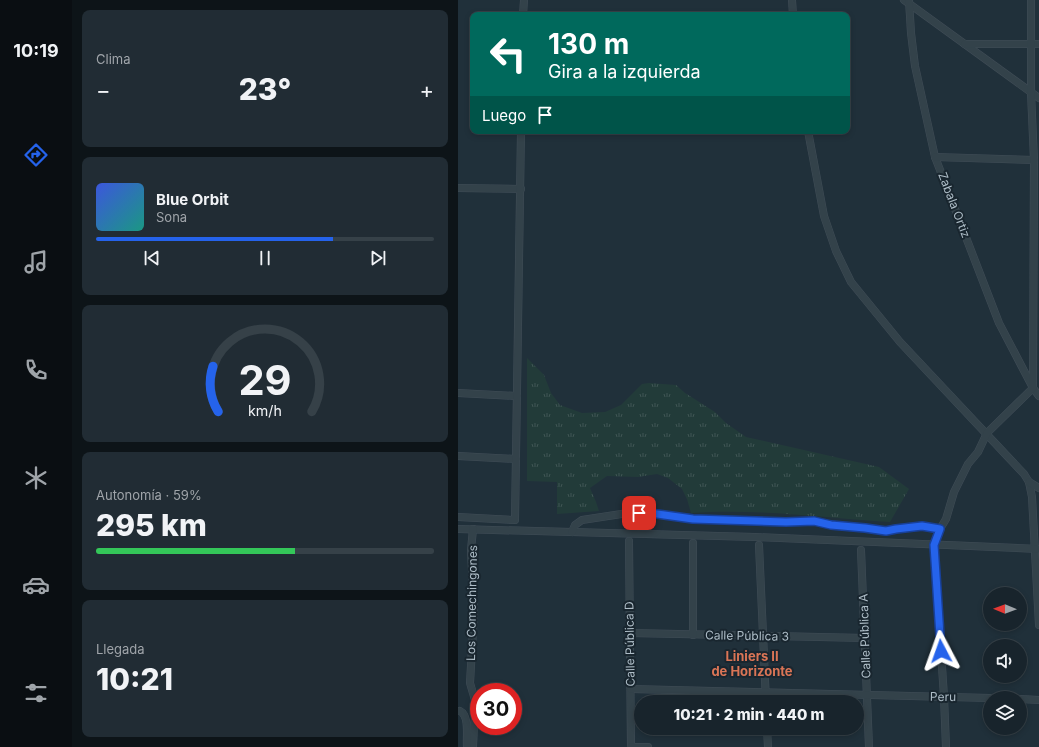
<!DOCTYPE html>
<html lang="es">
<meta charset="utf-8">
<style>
:root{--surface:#18242c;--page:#212c34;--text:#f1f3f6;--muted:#9fa4a9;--line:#364148;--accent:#2563eb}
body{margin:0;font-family:Inter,sans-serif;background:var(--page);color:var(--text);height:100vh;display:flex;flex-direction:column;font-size:15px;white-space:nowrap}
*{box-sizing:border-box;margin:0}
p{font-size:13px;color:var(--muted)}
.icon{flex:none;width:22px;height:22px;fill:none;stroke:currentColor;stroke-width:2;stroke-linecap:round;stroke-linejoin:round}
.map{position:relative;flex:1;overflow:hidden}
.panel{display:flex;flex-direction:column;gap:10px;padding:10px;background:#0d1418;width:386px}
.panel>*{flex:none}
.top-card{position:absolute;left:12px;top:12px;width:380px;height:122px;border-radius:8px;box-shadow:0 2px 6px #0003,0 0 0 1px var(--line);background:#00695c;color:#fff;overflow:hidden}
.needle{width:26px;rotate:271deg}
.controls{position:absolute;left:525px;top:587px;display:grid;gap:8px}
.controls a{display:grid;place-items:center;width:44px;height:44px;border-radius:50%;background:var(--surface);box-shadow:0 2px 6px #0003,0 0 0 1px var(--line);font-size:20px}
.speed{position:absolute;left:12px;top:683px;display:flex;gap:8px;font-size:20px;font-weight:700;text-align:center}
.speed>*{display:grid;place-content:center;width:52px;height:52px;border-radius:50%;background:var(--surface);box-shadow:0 2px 6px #0003,0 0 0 1px var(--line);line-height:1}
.speed .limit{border:6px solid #d22;background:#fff;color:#111}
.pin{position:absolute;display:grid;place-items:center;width:34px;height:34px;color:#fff;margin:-17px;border-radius:8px;box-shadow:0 2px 6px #0006}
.me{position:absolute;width:44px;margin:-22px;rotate:356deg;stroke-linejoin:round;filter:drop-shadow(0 0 3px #0008)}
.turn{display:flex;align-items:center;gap:14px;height:84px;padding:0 12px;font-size:18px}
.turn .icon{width:52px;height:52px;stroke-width:2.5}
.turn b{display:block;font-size:28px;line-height:34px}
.then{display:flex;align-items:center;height:38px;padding:0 12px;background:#0003;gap:8px;font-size:15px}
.big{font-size:30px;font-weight:800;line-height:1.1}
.panel .card{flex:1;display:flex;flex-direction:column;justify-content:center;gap:6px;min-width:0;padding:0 14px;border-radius:8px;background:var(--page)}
.panel .dial{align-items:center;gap:0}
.dial svg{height:104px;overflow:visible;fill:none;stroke:var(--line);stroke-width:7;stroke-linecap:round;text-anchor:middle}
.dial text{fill:var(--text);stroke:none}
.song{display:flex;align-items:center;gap:12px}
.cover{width:48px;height:48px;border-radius:6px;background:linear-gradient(135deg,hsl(230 70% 55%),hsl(170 70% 35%))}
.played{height:4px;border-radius:2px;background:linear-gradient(90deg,var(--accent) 70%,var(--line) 70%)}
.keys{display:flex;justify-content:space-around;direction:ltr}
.heat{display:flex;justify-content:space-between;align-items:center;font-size:22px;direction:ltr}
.charge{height:6px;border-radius:3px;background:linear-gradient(90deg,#34c759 59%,var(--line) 0)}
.trip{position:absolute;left:176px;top:695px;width:230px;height:40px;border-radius:20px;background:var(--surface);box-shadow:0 2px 6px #0003,0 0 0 1px var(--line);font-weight:800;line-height:40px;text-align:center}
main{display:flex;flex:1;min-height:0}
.menu{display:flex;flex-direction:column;width:72px;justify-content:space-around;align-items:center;background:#0a0e12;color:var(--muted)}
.menu .icon{width:28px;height:28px}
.menu .selected{color:var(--accent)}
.menu b{font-size:18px;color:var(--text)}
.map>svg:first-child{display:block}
</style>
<main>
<nav class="menu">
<b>10:19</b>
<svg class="icon selected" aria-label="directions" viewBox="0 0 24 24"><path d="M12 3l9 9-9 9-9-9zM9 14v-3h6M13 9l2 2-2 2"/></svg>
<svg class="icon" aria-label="music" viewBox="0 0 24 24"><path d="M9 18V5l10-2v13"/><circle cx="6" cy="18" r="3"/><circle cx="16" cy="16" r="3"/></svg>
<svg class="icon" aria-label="phone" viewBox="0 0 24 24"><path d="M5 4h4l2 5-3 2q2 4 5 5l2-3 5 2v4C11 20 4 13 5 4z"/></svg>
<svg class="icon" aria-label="climate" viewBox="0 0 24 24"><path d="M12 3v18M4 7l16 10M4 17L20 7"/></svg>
<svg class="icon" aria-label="car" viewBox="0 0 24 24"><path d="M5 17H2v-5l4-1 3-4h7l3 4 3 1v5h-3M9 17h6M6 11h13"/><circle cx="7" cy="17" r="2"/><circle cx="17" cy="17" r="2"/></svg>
<svg class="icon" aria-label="filters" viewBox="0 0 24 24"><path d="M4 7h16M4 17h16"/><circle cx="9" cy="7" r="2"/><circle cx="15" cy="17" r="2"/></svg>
</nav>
<section class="panel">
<div class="card"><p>Clima</p>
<div class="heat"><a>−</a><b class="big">23°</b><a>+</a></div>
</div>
<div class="card">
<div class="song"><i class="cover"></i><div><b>Blue Orbit</b><p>Sona</p></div></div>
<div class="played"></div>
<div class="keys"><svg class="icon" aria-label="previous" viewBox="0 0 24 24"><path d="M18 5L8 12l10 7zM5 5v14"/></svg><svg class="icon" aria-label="pause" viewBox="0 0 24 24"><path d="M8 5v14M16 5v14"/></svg><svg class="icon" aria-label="next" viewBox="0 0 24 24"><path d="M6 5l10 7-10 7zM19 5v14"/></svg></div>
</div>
<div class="card dial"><svg viewBox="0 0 100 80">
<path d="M14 69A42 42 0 1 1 86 69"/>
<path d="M14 69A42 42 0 0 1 10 34" stroke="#2563eb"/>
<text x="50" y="56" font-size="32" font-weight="700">29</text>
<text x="50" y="72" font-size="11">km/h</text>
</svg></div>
<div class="card"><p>Autonomía · 59%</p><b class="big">295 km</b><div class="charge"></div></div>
<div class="card"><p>Llegada</p><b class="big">10:21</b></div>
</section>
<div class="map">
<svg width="581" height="747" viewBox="0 0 581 747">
<defs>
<pattern id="grass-tufts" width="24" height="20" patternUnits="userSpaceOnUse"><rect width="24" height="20" fill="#223b39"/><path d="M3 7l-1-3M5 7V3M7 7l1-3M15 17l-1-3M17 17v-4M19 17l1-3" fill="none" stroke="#405554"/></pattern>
</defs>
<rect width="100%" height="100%" fill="#20303a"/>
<path fill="url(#grass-tufts)" d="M69 358 86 375 93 393 102 405 124 413 147 412 163 405 184 384 191 383 218 385 227 393 257 412 268 423 288 437 421 467 451 489 432 522C368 518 297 508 233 513L229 499 224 489 210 478 199 474 180 477 149 476 132 488 138 502 141 511 99 514V482L69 481Z"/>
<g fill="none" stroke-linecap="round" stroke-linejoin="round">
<g stroke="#404d57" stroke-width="8">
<g id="minor">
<path d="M334 0 335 15"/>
<path d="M446 0 581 98"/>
<path d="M451 0 453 33 457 66 477 157 541 323 575 388 581 396"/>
<path d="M65 15 66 0"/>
<path d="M507 44H581"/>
<path d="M350 131 366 216 378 251 393 282 442 342 566 474 571 482 574 497 581 625"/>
<path d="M477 157 576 160"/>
<path d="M0 188 63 189"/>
<path d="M0 393 59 396"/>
<path d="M0 456 58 459"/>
<path d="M571 482 581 488"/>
<path d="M0 517 57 520 63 131"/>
<path d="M0 529 297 537 581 549"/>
<path d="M15 529 13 550 16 613 12 683 19 707 16 724 15 747"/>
<path d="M114 532 117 525 124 520 170 513H192L235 519 328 522 356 521 373 525 407 528 428 531 438 529 464 526 482 529"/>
<path d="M171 541 173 747"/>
<path d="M301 545 308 702"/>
<path d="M403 550 411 747"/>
<path d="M172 633 407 638"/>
<path d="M235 635V543"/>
<path d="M173 689 532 698"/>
<path d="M562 699 581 700"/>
<path d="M2 711C12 716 8 737 9 747"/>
<path d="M309 728 310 747"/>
<path d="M173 747H190"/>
<path d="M488 747 486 697 476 545 482 529 488 519 496 492 510 464 520 452 529 433 575 388 576 160 573 93V0"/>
</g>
</g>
<use href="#minor" stroke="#33424a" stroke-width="7"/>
</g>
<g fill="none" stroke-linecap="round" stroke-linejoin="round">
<g stroke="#184099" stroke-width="10">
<path id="route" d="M181 513H192L235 519 328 522 356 521 373 525 407 528 428 531 438 529 464 526 482 529 476 545 483 651"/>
</g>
<use href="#route" stroke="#2563eb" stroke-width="7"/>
</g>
<g text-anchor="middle" stroke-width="4" stroke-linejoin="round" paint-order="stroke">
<g font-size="12" fill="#aebdc7" stroke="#19262f">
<text transform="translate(496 205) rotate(69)" y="4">Zabala Ortiz</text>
<text transform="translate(14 603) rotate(-89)" y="4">Los Comechingones</text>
<text transform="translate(289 636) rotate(1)" y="4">Calle Pública 3</text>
<text transform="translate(407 636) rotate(-92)" y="4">Calle Pública A</text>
<text transform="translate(172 644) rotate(-91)" y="4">Calle Pública D</text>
<text transform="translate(485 697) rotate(1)" y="4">Peru</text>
</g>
<g font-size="13" font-weight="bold" fill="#da7556" stroke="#19262f">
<text x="294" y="661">Liniers II<tspan x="294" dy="15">de Horizonte</tspan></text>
</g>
</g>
</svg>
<div class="controls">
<a><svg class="needle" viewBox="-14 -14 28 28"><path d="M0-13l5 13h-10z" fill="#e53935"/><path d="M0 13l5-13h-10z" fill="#9fa4a9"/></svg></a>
<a><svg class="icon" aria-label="sound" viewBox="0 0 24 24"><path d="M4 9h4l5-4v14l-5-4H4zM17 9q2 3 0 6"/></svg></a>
<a><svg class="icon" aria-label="layers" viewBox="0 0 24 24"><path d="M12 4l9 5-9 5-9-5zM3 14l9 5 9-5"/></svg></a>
</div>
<div class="speed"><div class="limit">30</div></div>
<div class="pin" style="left:181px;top:513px;background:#d93025"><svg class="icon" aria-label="arrive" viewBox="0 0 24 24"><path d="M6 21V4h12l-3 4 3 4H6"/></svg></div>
<svg class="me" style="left:483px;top:651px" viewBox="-20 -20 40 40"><path d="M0-17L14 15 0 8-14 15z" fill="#2563eb" stroke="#fff" stroke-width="4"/></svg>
<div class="trip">10:21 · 2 min · 440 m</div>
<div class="top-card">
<div class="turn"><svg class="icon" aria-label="left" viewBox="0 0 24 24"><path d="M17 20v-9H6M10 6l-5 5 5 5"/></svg><div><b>130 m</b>Gira a la izquierda</div></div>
<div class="then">Luego<svg class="icon" aria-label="arrive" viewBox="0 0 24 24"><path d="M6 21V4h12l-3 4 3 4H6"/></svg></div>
</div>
</div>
</main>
